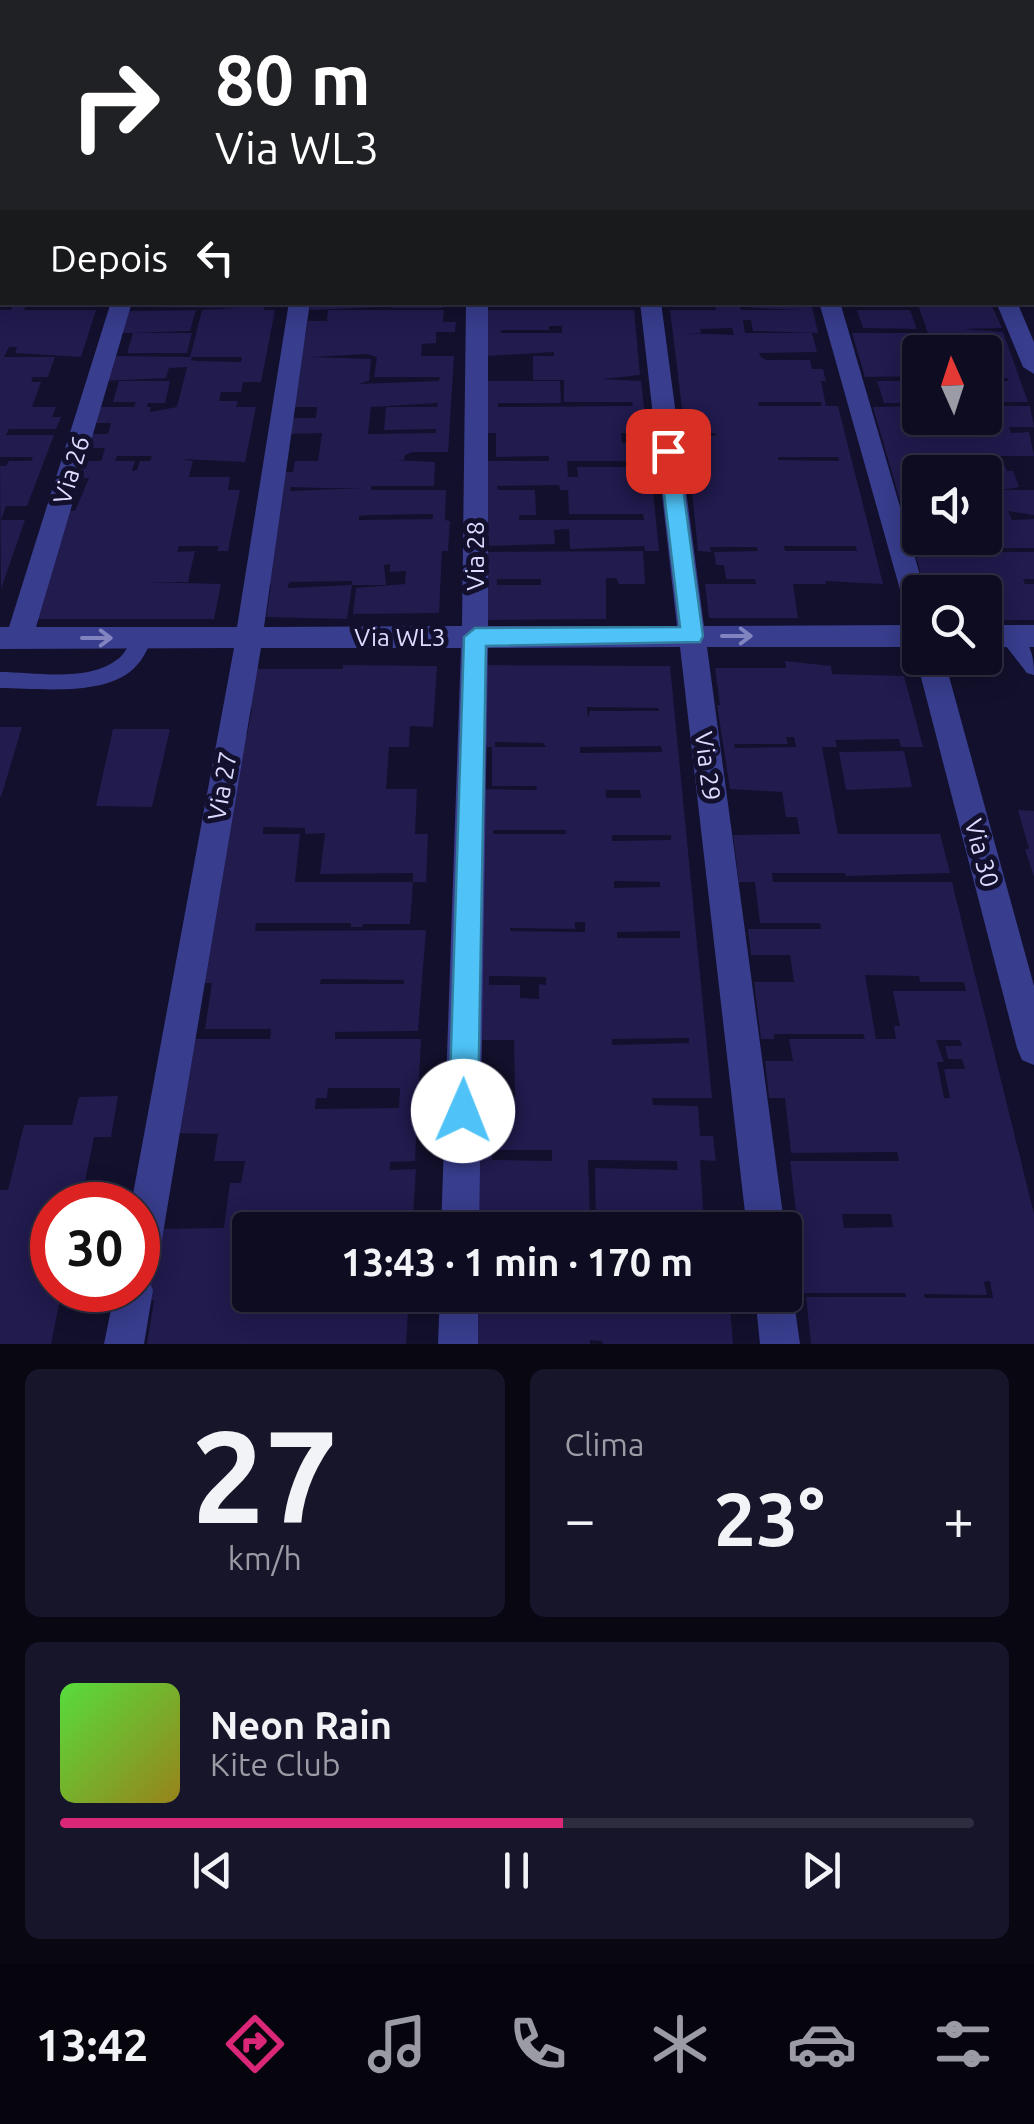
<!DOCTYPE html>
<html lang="pt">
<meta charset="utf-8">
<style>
:root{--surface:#0e0c21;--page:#17152a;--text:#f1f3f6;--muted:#9b9ba5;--line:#2e2c3f;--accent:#db2777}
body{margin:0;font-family:Ubuntu,sans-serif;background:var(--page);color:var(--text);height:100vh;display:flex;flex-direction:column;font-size:38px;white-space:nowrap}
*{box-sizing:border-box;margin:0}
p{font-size:32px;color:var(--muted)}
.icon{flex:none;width:55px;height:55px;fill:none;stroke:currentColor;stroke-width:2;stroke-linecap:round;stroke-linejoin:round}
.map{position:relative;height:1344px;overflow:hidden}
.sheet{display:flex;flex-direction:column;gap:25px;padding:25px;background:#080712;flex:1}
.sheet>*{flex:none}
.top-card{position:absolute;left:0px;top:0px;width:1035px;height:305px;box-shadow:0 5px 25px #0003,0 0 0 2px var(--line);background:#202124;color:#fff;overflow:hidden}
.needle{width:65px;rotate:357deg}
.controls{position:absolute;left:902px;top:335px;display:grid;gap:20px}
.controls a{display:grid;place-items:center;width:100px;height:100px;border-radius:10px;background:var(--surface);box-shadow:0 5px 25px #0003,0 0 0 2px var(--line);font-size:50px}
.speed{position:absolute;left:30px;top:1182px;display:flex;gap:20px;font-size:50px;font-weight:700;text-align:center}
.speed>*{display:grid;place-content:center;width:130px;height:130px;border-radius:50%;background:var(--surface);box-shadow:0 5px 25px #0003,0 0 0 2px var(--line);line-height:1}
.speed .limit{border:15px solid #d22;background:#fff;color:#111}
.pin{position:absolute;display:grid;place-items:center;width:85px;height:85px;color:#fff;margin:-42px;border-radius:20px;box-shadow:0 5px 15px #0006}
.me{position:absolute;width:110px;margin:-55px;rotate:1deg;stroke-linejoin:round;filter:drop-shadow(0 0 8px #0008)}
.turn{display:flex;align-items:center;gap:35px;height:210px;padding:0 50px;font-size:45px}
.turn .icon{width:130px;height:130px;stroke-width:2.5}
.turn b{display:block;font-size:70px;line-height:85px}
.then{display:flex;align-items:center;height:95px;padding:0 50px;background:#0003;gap:20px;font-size:38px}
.big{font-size:75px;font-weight:700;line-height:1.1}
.sheet .card{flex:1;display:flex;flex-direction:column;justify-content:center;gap:15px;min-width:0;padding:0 35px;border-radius:15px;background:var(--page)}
.sheet .dial{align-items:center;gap:0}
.dial b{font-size:130px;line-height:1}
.song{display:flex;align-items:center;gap:30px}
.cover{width:120px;height:120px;border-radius:15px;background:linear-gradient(135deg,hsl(110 70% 55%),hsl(50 70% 35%))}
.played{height:10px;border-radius:5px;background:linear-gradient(90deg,var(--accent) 55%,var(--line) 55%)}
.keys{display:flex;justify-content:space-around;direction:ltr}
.heat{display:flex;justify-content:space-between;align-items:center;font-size:55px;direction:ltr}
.sheet .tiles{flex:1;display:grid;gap:25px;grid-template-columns:1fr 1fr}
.card:last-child{grid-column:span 2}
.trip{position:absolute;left:232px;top:1212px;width:570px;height:100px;border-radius:10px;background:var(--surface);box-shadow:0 5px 25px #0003,0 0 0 2px var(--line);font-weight:700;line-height:100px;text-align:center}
.tabs{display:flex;height:160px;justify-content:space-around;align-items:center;background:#06050d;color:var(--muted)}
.tabs .icon{width:70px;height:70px}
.tabs .on{color:var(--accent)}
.tabs b{font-size:45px;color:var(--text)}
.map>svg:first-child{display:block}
</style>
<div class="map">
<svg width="1034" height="1344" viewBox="0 0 1034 1344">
<rect width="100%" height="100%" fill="#12102c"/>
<g fill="#211b4e" fill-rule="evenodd">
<path d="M0 302H27L24 310H96L81 357 15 353 17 347H9L4 357H55L48 377H33L31 382H41L32 407H56L52 417H61L56 429H9L6 435H54L27 506H6L1 520H25L1 589 0 466H6L9 461H31L33 457H0V310H11L12 307H0Z"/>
<path d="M143 302H265L264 310H275L261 382H243L241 392H221L219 401H238L236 407H256L245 462 181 459 193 461 189 477H230L228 490H240L228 551H217L219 546H179L177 552 195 551 188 582H146L221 584 214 619H33L67 511H75L89 478H78L83 461H101L105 448H87L92 434H108L111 423H95L100 407H134L136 402H113L119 381H170L165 403H148L147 407H151L150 412 177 407 187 367 169 368 166 378 105 381 113 356 192 357 191 360 196 361 241 362 242 357H255H190L202 310 239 308 142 307ZM117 456H152L150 461H140L137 470 132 471 135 461H115Z"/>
<path d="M311 302H382V307L310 310Z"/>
<path d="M392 302H442V308H391Z"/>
<path d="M677 302H739L741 310H803L752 308 751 302H811L818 333 753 331 751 320H743L745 333H812L817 352 759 353 760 356 766 360H810L812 369H823L826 381H821L826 406H838L883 584 825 581 826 584H793L798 618H709L705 584H756L755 579H726L724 565H716L714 552 758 551 757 547H710L711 552 698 551 689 461H695L692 436H716L715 433H685L670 310H716L715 307H677ZM732 328 734 335 685 333H701L700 329ZM758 402H821L822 406H759ZM778 457H838L839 461 778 460ZM784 546H856L857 551H785Z"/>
<path d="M917 302H990L1002 328 962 329 1003 332 1028 402H985V381H1009L1007 378H985V352H920V376L865 377 852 333H928Z"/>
<path d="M196 310 190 331 133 333H192L187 353H127L133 333H122L129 311Z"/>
<path d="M328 310H444L443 322H456L455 332H436V343L422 344 421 356H454L448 452H413L405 455 404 460H393L435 462 434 486H371V490H446L445 520 450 521 448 551H442L439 613 353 614 356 588 405 584 406 571 390 572V564L384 565 386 585H352V581L290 582 288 585V588L352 585 347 619 266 617 271 585 262 584 282 472H293L295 461H318L322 433 288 434 292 418H316L317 407H293L308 321H327ZM366 354 377 357 374 377H440L439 381 359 384 369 381 371 359 312 357ZM438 403 437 407H386L384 430 436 429V433L368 434 371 407ZM291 487 322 488H362L290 491ZM433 514V519L359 520V516L370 515Z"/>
<path d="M487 310H634L640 375 602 379 641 381 647 433H621L622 443H633L634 461H567L568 477H578L577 467H641L643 491H653L659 551H645L644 546 570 549 569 529 554 530 555 544 484 546 487 461H549V456L496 457V433H487V381H560L561 403H498V407L633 406 632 402H564V380H533V356H554V352L486 356ZM549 326H562V333H501V330H549ZM559 485 560 490H568L569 514H643L644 520H519V515H536L535 490H498L497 486Z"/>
<path d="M857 310H910L917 329 863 328Z"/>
<path d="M877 381H920V403H884Z"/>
<path d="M920 406V418H985V406H1030L1034 427H1009L1011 433 1029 432 1034 456H999L1007 471H1013L1019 487 1001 490H1034V515L1008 511 1012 520 1034 519V548H1004L995 520H990L1000 552H1034V579H1023L1025 584H1034V620H985V592H926L873 407ZM920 472H985V538H920V492L910 491 909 486H920Z"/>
<path d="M643 551 645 584H619L616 578H606V619L484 620 483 552ZM497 579H541V585H497Z"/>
<path d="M785 661 831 666 832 674 904 676 923 747H901L899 739 835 740 837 747H822L838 834H940L950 873 846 876 845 873H772L773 882H952L1034 1214V1344H811L806 1297H906L905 1293H794L786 1227H798L790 1161H899L897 1152 791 1153 785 1098H769L765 1061H793L789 1039H865L863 1034H774V1039H761L754 982H794L790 955H751L748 929H821L820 923H760L755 882H739L733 835 800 834 797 817H786L782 792 730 789 717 705H720L715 668H786ZM786 737H794L796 747 735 748 734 744H788ZM865 975 919 976 920 982H964L966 991H893L900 1026H894L896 1039H876ZM936 1040H960L962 1046H945L948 1059H962L965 1069H944L950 1098H944L937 1062H944ZM842 1214H891L893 1227 844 1228ZM990 1281 993 1298H925L924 1294 987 1295 984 1282Z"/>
<path d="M343 665 437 666 433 727 410 726 409 747H389L386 789H417L415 834H428L426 882H413V873L320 874 325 833 305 834V828L263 827V834H300L295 882H413L410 924H363L362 927H351V923H256L255 931 426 930 418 1031 335 1032V1039H421L415 1161 390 1162V1170L416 1169 412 1230H392V1227L236 1228V1237H250V1295H275L273 1312 386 1311V1299H292V1295H409L406 1344H147L154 1300H144L156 1229 224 1228 230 1183H241L245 1161H214L218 1134 172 1133 183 1039H270L271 1029H205L212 983H191L239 734 247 735 252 709H243L250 669H343ZM321 979 404 980V984H320ZM328 1088H400L399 1108 315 1109 316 1098H327Z"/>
<path d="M478 665 670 666 712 1098H652L653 1105 698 1106 700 1136H713L716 1161 700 1160 704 1226H727L728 1230H596L595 1168 678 1170 677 1161 596 1160H588L590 1215 490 1216 489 1226 537 1227V1230H470L472 1098H515L514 1040H475L477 789 536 790 537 786H492V747H476ZM587 707 658 708 659 711H590L588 718ZM495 742 543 743 546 747H495ZM661 746 662 752 580 753V747ZM606 790H640L641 798H606ZM493 830H566V834H493ZM612 835H671V840L612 841ZM614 881 660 882V887L614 888ZM575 922H585V932L510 931V928L575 929ZM680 931V938H617V932ZM489 976 546 977V985L539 984V999L520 998V985H489ZM689 1038V1043L612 1045V1039ZM492 1150H552V1161L492 1160Z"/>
<path d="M0 727H22L1 797 0 796Z"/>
<path d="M113 729H170L152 807 96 806Z"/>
<path d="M904 751 912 787 846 790 839 752Z"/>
<path d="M1018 810 1034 811V877L1025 849H1029Z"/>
<path d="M118 1096 111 1137H94L80 1205H52V1290H62L51 1344H0V1190H8L24 1125H72L79 1097Z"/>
<path d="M467 1295H601V1298L729 1295 733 1344H603L602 1341 590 1340V1344H465Z"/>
</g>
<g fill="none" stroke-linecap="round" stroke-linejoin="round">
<g fill="#383d8d" fill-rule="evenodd">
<path d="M1009 628C1030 637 1034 655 1034 675L1027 673 1002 641 999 636 1002 631Z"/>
<path d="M143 630 150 633 153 638C148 647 144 658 137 665 109 698 38 688 0 688V672C35 672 87 683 118 659 129 651 130 635 143 630Z"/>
</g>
<g fill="#383d8d" fill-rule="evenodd">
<path d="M2 167V184L0 185V168Z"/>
<path d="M111 302H132L36 627H237L289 302H310L264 627 462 626 466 302H488V626H677L640 302H661L704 626 910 625 819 302H840L925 592H920V647H707L785 1230H747L680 647 488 648 479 1230H441L461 648H261L157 1269 150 1283 153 1290 144 1344H104L115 1290H138V1205H131L234 648 0 649V627H9Z"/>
<path d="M996 302H1017L1034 342V374L1023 367Z"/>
<rect x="985" y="625" width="49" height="22"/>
<path d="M920 651V658H944L1034 986V1065L1022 1060 1017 1048 916 658Z"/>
<path d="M785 1280 793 1295 800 1344H760L755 1295H785Z"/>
<path d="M440 1295H478V1344H438Z"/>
</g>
<g fill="#383d8d" fill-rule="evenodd">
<rect x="1032" y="57" width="2" height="10"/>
<rect x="0" y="59" width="2" height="10"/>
</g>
</g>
<defs><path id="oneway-shaft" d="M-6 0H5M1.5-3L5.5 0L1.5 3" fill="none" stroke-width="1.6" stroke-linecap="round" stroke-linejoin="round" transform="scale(2.5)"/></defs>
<g stroke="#8284c0">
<use href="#oneway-shaft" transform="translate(737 636)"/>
<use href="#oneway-shaft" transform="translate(97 638)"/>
</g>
<path fill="#4fc3f7" stroke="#337fa1" stroke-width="2.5" d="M668 444 678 451 703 636 700 642 486 646 478 1111 474 1122 463 1126 453 1122 449 1111 464 637 475 628 680 627 659 451Z"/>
<g text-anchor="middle" stroke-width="10" stroke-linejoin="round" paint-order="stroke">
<g font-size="25" fill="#dcdbff" stroke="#12102c">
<text transform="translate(71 470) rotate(-73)" y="9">Via 26</text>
<text transform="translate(475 556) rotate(-90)" y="9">Via 28</text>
<text x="400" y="646">Via WL3</text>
<text transform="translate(708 766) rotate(83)" y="9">Via 29</text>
<text transform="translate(222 786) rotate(-80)" y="9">Via 27</text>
<text transform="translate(982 853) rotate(75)" y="9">Via 30</text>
</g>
</g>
</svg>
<div class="controls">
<a><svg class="needle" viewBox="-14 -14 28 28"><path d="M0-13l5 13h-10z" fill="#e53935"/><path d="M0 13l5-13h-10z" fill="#9b9ba5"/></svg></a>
<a><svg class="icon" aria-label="sound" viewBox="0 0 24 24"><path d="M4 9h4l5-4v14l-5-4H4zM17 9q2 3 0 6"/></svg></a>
<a><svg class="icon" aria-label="search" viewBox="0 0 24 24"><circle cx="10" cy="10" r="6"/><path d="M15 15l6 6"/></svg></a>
</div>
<div class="speed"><div class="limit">30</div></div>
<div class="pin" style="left:668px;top:451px;background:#d93025"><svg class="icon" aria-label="arrive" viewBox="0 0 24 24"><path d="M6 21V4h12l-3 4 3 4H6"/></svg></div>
<svg class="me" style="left:463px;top:1111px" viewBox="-20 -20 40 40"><circle r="19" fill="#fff"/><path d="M0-13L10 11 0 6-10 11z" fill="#4fc3f7"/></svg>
<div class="trip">13:43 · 1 min · 170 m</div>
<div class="top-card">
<div class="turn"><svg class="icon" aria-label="right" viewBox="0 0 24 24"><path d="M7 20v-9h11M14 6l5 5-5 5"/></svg><div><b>80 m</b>Via WL3</div></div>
<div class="then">Depois<svg class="icon" aria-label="left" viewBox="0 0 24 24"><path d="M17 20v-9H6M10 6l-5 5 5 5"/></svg></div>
</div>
</div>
<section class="sheet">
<div class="tiles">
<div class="card dial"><b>27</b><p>km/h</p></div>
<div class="card"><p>Clima</p>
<div class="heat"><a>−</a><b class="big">23°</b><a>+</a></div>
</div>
<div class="card">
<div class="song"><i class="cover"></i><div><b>Neon Rain</b><p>Kite Club</p></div></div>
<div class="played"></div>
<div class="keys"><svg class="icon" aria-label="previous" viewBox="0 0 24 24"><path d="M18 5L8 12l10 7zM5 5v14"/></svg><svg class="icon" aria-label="pause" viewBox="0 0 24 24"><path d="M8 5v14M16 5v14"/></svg><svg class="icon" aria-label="next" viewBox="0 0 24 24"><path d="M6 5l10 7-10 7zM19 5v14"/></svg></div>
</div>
</div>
</section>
<nav class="tabs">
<b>13:42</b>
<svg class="icon on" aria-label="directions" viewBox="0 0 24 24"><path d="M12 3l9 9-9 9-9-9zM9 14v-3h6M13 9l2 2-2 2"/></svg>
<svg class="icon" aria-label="music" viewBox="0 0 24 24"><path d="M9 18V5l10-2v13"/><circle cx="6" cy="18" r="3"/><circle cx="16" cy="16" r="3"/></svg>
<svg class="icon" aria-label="phone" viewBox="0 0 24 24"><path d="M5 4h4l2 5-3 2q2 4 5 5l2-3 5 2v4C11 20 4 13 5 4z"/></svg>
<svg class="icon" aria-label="climate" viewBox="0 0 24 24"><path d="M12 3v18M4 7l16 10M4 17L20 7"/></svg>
<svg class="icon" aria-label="car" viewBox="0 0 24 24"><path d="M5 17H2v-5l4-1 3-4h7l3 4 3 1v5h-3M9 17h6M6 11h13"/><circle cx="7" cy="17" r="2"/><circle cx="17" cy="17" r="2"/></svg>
<svg class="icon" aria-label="filters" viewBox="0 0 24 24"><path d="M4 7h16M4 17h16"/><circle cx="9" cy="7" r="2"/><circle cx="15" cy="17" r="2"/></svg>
</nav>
